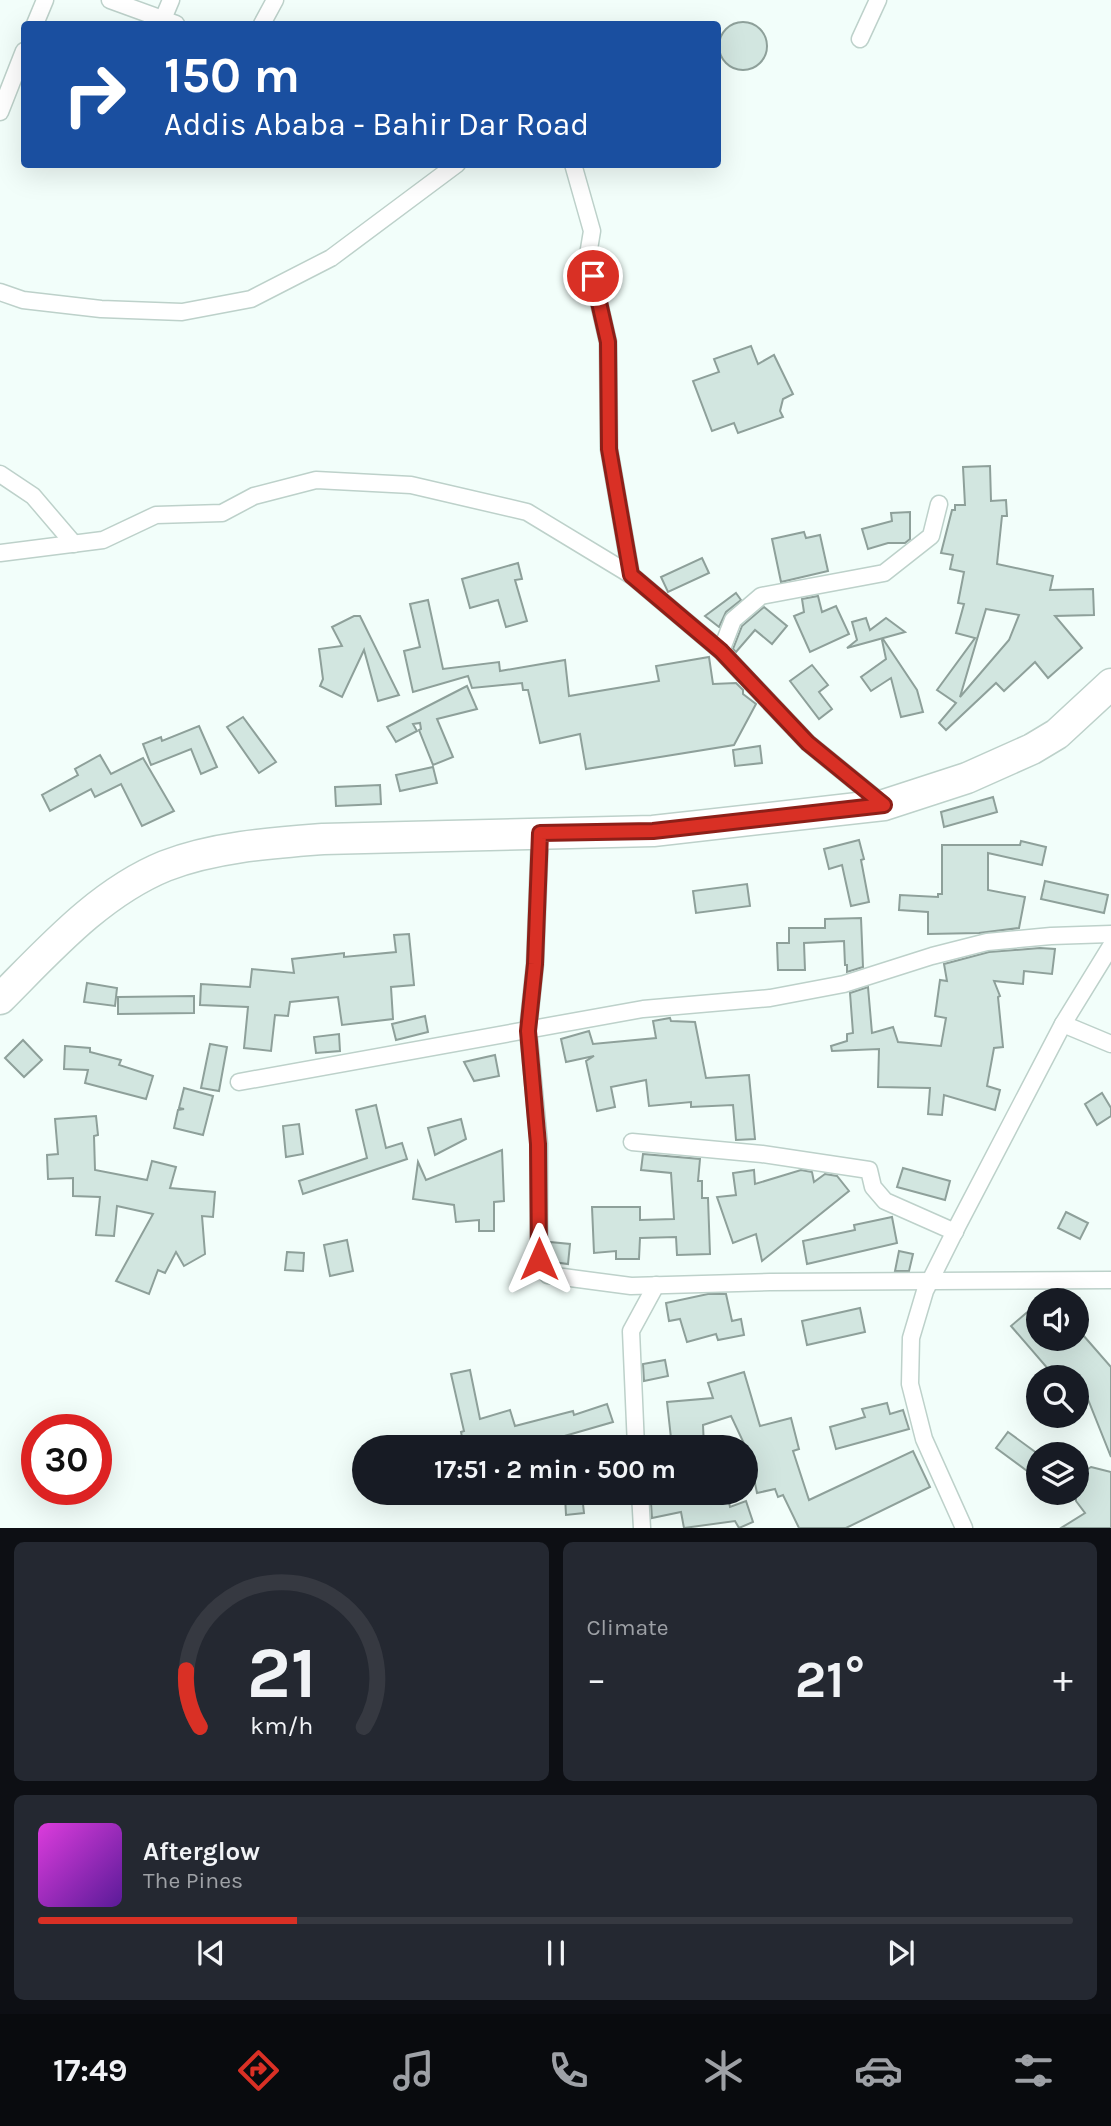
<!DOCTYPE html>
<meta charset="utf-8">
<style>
:root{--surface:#171b24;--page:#242831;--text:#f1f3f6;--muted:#9ea1a6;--line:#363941;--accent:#d93025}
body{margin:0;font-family:Karla,sans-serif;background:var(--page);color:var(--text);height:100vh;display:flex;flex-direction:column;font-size:26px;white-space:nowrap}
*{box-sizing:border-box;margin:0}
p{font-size:23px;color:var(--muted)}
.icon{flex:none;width:38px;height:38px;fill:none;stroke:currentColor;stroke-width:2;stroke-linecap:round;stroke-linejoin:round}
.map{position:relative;height:1528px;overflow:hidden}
.side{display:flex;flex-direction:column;gap:14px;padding:14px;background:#0d0f14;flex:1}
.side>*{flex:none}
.banner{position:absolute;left:21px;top:21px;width:700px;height:147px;border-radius:7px;box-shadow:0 7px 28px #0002;background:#1a4fa0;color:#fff;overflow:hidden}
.controls{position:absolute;left:1026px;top:1288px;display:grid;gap:14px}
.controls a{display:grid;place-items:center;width:63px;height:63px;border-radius:50%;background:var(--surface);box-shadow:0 7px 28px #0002;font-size:35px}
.speed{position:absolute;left:21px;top:1414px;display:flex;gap:14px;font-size:35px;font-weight:700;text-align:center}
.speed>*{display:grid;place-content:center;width:91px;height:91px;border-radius:50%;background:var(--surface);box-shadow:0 7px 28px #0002;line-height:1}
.speed .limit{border:10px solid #d22;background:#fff;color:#111}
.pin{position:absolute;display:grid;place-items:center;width:60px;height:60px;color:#fff;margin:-30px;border:4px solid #fff;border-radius:50%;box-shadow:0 2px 7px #0007}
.me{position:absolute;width:77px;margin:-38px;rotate:0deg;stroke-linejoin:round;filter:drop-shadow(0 0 5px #0008)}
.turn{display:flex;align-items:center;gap:24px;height:147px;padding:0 28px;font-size:32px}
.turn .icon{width:91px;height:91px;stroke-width:2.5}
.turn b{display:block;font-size:49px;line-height:60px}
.big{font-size:52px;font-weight:700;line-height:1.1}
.side .card{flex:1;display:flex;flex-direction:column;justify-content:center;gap:10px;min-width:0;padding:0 24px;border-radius:10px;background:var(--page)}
.side .dial{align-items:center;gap:0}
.dial svg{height:182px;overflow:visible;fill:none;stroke:var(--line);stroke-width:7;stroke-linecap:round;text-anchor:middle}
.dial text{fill:var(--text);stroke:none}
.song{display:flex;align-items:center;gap:21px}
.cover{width:84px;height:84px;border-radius:10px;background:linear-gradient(135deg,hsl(300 70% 55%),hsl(270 70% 35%))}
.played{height:7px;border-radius:4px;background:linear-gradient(90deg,var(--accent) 25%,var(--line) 25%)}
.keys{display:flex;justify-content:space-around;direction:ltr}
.heat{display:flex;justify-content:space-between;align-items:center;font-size:38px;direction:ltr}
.side .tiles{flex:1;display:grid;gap:14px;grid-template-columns:1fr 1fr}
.card:last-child{grid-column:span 2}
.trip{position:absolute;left:352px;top:1435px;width:406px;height:70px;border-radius:35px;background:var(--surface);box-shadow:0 7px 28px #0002;font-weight:700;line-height:70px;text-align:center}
.tab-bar{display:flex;height:112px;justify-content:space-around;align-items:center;background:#090b0e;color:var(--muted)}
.tab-bar .icon{width:49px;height:49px}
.tab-bar .on{color:var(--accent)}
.tab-bar b{font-size:32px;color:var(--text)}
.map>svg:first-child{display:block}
</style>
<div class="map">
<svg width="1111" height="1528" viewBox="0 0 1111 1528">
<rect width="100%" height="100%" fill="#f2fefa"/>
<g fill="#d2e6e0" stroke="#8ea09a" stroke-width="2" fill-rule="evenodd">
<circle cx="743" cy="46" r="24"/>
<path d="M751 346 758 364 774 355 793 394 783 399 780 411 783 417 738 433 734 423 712 431 693 381 719 372 714 359Z"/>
<path d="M990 466 991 501 1006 500 1007 516H1002L997 564 1053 576 1050 590 1093 589 1094 615 1055 616 1082 648 1048 678 1035 662 1004 691 996 683 946 730 939 723 956 703 937 690 975 638 956 633 964 604 958 603 964 572 950 569 953 555 941 553 952 510H955V505H965L963 467ZM986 609 1019 615 1009 640 960 697Z"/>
<path d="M910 512V539L905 543H888L868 549 862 529 892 521 891 513Z"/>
<path d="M804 532 806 538 820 535 828 571 781 582 772 539Z"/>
<path d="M702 558 709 573 668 592 661 577Z"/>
<path d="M518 563 522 579 515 580 527 621 506 627 498 600 470 608 462 579Z"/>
<path d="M736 593 741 600 726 612 719 627 705 616Z"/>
<path d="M818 596 822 612 836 606 849 634 810 652 794 616 804 612 802 599Z"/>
<path d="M428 600 443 669 499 662 500 671 565 660 569 696 659 681 656 666 709 657 713 684 736 683 743 690V694L756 704 734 745 586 769 580 734 540 743 528 690H523L522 683 472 688 468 676 413 692 404 651 420 647 410 604Z"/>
<path d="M764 607 787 626 772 644 755 630 736 652 733 649 742 626Z"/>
<path d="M354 616H360L399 695 378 701 364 650 342 697 320 686 323 679 319 649 342 646 332 627Z"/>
<path d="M866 618 870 630 886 618 905 632 847 648 857 640 852 622Z"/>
<path d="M883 639 917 690 923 712 901 717 891 678 871 691 861 677 886 659 882 640Z"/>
<path d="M812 665 828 685 819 692 832 709 819 719 790 681Z"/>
<path d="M467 686 477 709 437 719 453 757 433 765 419 730 421 729 420 723 413 724 417 731 396 742 387 727Z"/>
<path d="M243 717 276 762 259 773 227 727Z"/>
<path d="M199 726 217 767 201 774 191 749 151 765 143 744 161 737 162 741Z"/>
<path d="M760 746 762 763 735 766 733 750Z"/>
<path d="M100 755 111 774 143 758 174 811 142 826 121 784 95 797 91 789 50 811 42 795 78 775 75 769Z"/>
<path d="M433 767 437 783 400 791 396 775Z"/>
<path d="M380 785 381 804 336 806 335 787Z"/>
<path d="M993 797 997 812 944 827 941 812Z"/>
<path d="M859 840 864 859 861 860 869 902 851 906 842 865 829 869 824 849Z"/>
<path d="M1021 841 1046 847 1042 865 988 853V890L1025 897 1019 928 979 933 928 934V912L899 910 900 895 938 897V894H942V845H1020Z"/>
<path d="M1045 881 1108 895 1104 913 1041 899Z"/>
<path d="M747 884 750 906 696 913 693 891Z"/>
<path d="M861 918 863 967 847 972V965H845L844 941 804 943 805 970H778L777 943H789V928H825V919Z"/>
<path d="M409 934 414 985 391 987 393 1019 342 1025 338 997 290 1002 288 1016 275 1015 271 1051 244 1048 248 1007 200 1005 201 984 250 987 252 969 294 973 292 959 344 953V957L396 952 394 935Z"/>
<path d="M1040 948 1055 949 1052 974 1024 971 1023 984 994 981 1000 996 998 997 1003 1047 994 1048 987 1086 1000 1090 995 1110 944 1095 942 1115 928 1114 930 1088 878 1087 879 1049 832 1051 831 1046 847 1041V1034L853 1033 850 993 868 987 872 1033 893 1027 898 1042 941 1046 946 1018 935 1016 940 980 947 981 944 964 989 952Z"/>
<path d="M87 983 117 988 115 1006 84 1002Z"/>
<path d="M194 996V1013L118 1014V997Z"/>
<path d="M425 1016 428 1032 396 1040 392 1024Z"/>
<path d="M670 1018 671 1021 695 1022 706 1078 749 1075 755 1139 736 1140 733 1105 691 1107V1102L649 1106 646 1080 611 1087 615 1107 597 1111 586 1061 594 1056 566 1062 561 1039 589 1031 593 1044 656 1038 653 1021Z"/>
<path d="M339 1034 340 1051 316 1053 314 1037Z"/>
<path d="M23 1040 42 1060 24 1077 5 1058Z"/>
<path d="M210 1044 227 1047 219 1091 201 1088Z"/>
<path d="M65 1046 90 1048V1052L121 1060 119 1065 153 1076 146 1099 85 1083 88 1070 64 1069Z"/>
<path d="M495 1055 499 1076 474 1081 464 1062Z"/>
<path d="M184 1088 213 1096 203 1135 174 1128 178 1110 184 1109 179 1108Z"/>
<path d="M1102 1093 1111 1108V1116L1097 1125 1085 1104Z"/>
<path d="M376 1105 386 1148 402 1143 407 1159 303 1194 299 1181 367 1158 356 1110Z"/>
<path d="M96 1116 98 1135 94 1136 95 1170 147 1180 152 1161 176 1167 170 1188 215 1192 213 1217 202 1216 205 1254 184 1266 176 1252 165 1273 158 1270 149 1294 116 1281 153 1214 117 1206 114 1236 96 1235 100 1197 73 1196V1178L48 1179 47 1155 58 1154 55 1119Z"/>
<path d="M461 1119 466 1139 435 1155 428 1128Z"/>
<path d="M299 1124 303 1154 286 1157 283 1126Z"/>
<path d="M502 1150 504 1201 494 1202V1231H479V1220L456 1222 454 1205 413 1199 418 1162 426 1180Z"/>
<path d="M643 1154 700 1159 698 1181H702V1198H708L710 1254 677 1255 676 1237 640 1238 639 1259H616V1251L594 1253 592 1207H640V1220L674 1219 671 1173 641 1170Z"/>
<path d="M903 1168 950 1181 945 1200 897 1187Z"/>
<path d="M754 1170 755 1184 801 1170 812 1172 814 1182 825 1174 837 1176 849 1191 762 1261 756 1234 733 1243 717 1197 736 1195 733 1173Z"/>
<path d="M1066 1212 1088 1223 1080 1239 1058 1228Z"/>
<path d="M892 1217 897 1243 807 1264 803 1241 855 1230 854 1225Z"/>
<path d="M347 1240 353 1271 330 1276 324 1245Z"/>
<path d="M550 1242 570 1244 568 1264 553 1262 550 1256Z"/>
<path d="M899 1251 913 1254 909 1271H895Z"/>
<path d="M287 1252 304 1253 303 1271 285 1270Z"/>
<path d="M708 1294H726L732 1321 741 1319 744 1335 718 1340 716 1334 687 1342 680 1319 669 1321 666 1303Z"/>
<path d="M1038 1303V1339H1076V1327L1111 1367V1457L1085 1392 1076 1400V1377H1055L1011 1326Z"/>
<path d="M860 1308 865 1332 807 1345 802 1321Z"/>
<path d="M665 1360 668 1376 644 1381 643 1364Z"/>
<path d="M470 1370 480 1419 510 1410 515 1426 573 1411 574 1415 607 1404 613 1422 561 1437 563 1447H464L461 1432 464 1431 451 1374Z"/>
<path d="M744 1372 760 1426 791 1418 799 1449 793 1451 809 1500 913 1451 930 1487 846 1528H799L783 1495 778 1497 775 1489 757 1493 749 1454 731 1416 703 1425 704 1447H672L667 1402 713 1398 708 1383Z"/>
<path d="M887 1403 890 1414 903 1410 909 1429 836 1449 830 1427 865 1417 862 1409Z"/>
<path d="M1008 1432 1038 1454V1479L996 1448Z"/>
<path d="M1091 1467 1111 1472V1528H1061L1085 1513 1076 1501V1477Z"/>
<path d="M684 1493H727L730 1507 746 1501 753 1522 739 1528 735 1521 684 1528 681 1512 652 1518 651 1503 685 1496Z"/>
<path d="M582 1495 584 1513 566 1515 565 1496Z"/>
</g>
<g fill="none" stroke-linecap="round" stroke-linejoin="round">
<g stroke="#bdd1ca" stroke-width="19">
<g id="street">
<path d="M110 0 176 24"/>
<path d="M163 19 171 0"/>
<path d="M35 24 45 0"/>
<path d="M262 24 275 0"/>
<path d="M860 39 878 0"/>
<path d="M0 112 24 51"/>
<path d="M573 164 592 231 588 255 608 342 609 449 631 575 721 651 808 743 884 805"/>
<path d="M0 292 23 300 101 309 182 312 251 299 331 258 457 164"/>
<path d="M0 474 33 496 74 544"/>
<path d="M0 553 103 540 156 515 222 513 254 496 316 480 411 485 527 512 631 575"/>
<path d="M721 651 733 620 761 596 884 573 931 536 939 504"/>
<path d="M540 833 535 964 528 1030 539 1144V1259L548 1275 631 1286 770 1282 1111 1280"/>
<path d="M1063 1024 1111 1044"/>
<path d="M239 1082 643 1009 770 998 844 984 932 956 987 942 1051 936 1111 934"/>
<path d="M632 1142 762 1154 869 1170 873 1187 885 1201 955 1232"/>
<path d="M636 1447 631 1331 656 1285"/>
<path d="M640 1493 642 1528"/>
<path d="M964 1528 924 1439 910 1384 911 1338 925 1291 958 1225 1063 1024 1111 946"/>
</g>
</g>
<g stroke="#bdd1ca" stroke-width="33">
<path id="highway" d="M0 999C49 950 99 893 165 866 214 847 271 843 323 839L653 831 884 805 967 778 1032 749 1057 734 1111 684"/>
</g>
<use href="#street" stroke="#fff" stroke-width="16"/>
<use href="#highway" stroke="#fff" stroke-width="30"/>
</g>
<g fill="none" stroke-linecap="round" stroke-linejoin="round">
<g stroke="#8d1f18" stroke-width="18">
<path id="route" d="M539 1259 538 1144 528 1031 535 964 540 833 653 831 884 805 808 743 721 651 631 575 609 449 608 342 593 276"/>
</g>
<use href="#route" stroke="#d93025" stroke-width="12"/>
</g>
</svg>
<div class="controls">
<a><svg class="icon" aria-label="sound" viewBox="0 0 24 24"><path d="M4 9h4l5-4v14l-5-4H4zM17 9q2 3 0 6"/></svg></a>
<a><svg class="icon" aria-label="search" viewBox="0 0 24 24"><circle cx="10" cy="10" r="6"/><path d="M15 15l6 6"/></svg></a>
<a><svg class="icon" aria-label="layers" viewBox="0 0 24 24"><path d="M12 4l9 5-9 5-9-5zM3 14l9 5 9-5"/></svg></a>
</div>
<div class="speed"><div class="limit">30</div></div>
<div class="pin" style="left:593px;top:276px;background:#d93025"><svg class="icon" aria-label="arrive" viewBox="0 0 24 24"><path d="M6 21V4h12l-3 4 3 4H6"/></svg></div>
<svg class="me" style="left:539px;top:1259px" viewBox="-20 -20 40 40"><path d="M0-17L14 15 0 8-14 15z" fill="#d93025" stroke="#fff" stroke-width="4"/></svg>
<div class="trip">17:51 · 2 min · 500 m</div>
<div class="banner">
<div class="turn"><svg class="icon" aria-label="right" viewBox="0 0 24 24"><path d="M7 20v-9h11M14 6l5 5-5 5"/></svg><div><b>150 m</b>Addis Ababa - Bahir Dar Road</div></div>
</div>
</div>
<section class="side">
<div class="tiles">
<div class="card dial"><svg viewBox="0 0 100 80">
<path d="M14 69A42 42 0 1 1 86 69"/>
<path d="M14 69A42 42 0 0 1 8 44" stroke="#d93025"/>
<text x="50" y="56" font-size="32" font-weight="700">21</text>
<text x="50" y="72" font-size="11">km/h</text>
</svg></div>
<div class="card"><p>Climate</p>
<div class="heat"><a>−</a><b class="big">21°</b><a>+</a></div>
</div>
<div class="card">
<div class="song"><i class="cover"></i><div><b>Afterglow</b><p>The Pines</p></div></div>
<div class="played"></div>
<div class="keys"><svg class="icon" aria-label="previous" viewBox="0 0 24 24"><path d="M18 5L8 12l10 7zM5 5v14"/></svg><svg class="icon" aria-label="pause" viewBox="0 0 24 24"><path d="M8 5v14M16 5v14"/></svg><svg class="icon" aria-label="next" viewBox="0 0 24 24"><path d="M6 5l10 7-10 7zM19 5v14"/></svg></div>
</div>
</div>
</section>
<nav class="tab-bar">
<b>17:49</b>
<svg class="icon on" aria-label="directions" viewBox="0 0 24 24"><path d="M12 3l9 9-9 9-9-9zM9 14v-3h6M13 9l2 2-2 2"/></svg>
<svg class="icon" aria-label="music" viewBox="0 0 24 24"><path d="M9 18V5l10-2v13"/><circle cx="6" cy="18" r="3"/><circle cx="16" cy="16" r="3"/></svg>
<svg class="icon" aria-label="phone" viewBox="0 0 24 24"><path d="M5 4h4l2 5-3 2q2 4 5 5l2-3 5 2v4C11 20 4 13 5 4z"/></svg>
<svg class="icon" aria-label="climate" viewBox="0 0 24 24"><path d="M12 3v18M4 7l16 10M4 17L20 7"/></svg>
<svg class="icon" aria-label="car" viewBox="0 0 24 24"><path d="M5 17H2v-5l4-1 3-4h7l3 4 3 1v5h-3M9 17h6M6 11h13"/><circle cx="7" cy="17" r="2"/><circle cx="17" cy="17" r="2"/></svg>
<svg class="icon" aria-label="filters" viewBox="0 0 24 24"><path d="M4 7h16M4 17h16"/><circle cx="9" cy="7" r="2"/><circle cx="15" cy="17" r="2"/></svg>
</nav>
